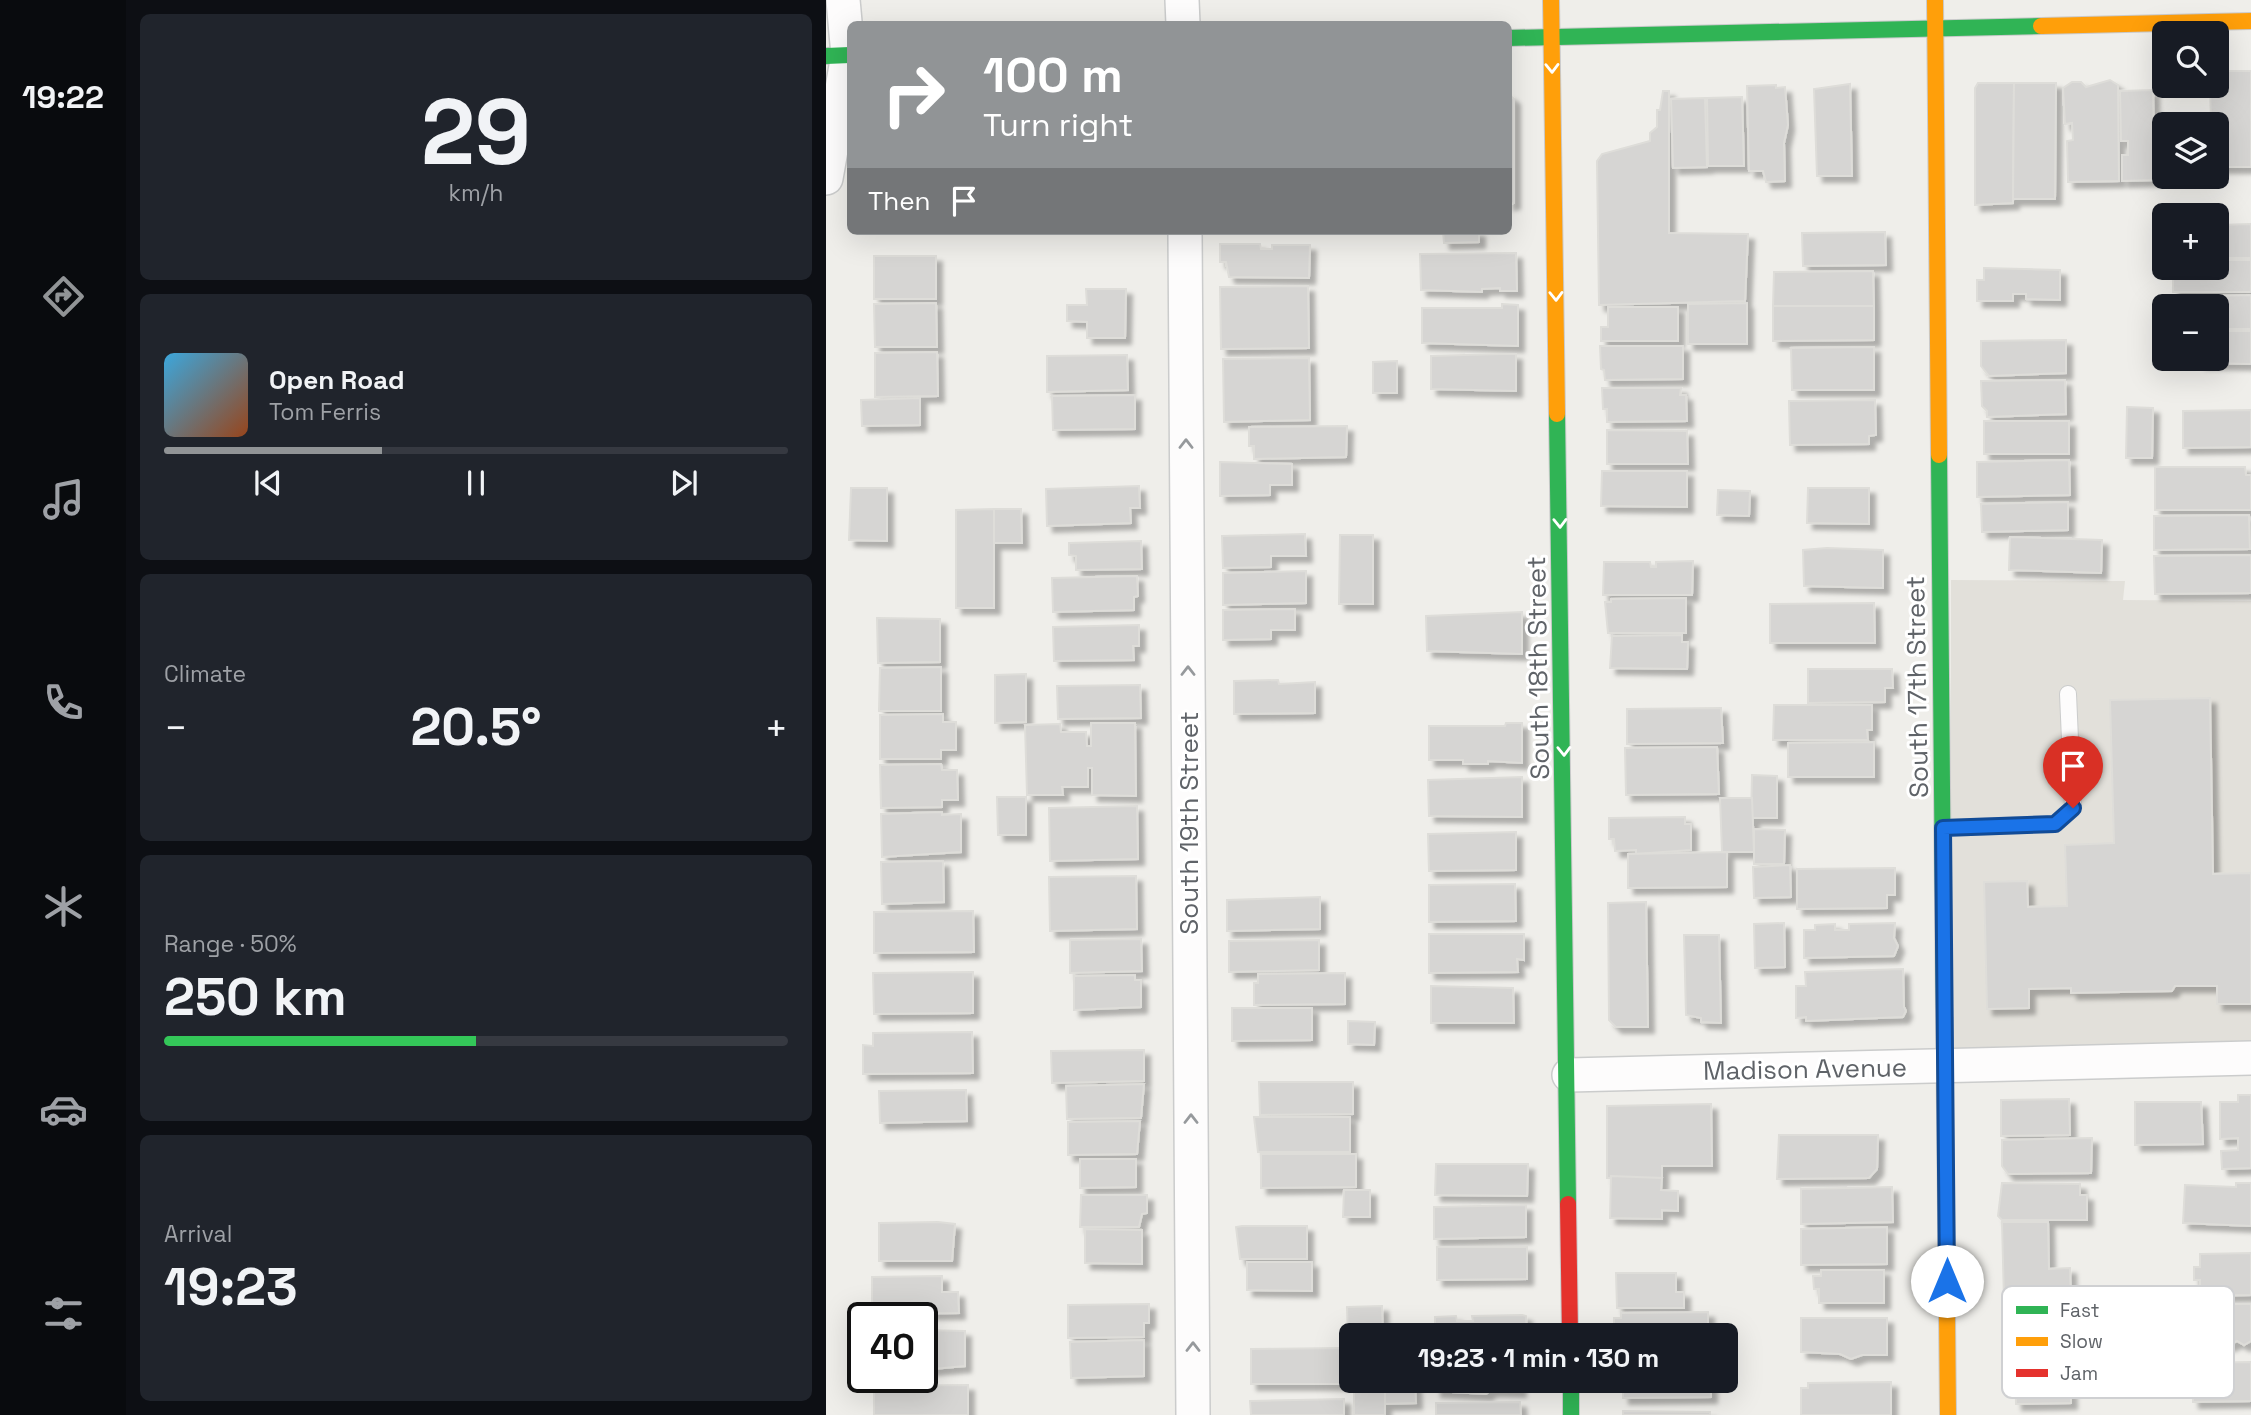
<!DOCTYPE html>
<meta charset="utf-8">
<style>
:root{--surface:#171b24;--page:#20242c;--text:#f1f3f6;--muted:#9ea1a6;--line:#363941;--accent:#919496}
body{margin:0;font-family:"Space Grotesk",sans-serif;background:var(--page);color:var(--text);height:100vh;display:flex;flex-direction:column;font-size:26px;white-space:nowrap}
*{box-sizing:border-box;margin:0}
p{font-size:23px;color:var(--muted)}
.icon{flex:none;width:38px;height:38px;fill:none;stroke:currentColor;stroke-width:2;stroke-linecap:round;stroke-linejoin:round}
.map{position:relative;flex:1;overflow:hidden}
.panel{display:flex;flex-direction:column;gap:14px;padding:14px;background:#0d0f14;width:700px}
.panel>*{flex:none}
.hud{position:absolute;left:21px;top:21px;width:665px;height:214px;border-radius:10px;box-shadow:0 7px 28px #0002;background:#919496;color:#fff;overflow:hidden}
.fabs{position:absolute;left:1326px;top:21px;display:grid;gap:14px}
.fabs a{display:grid;place-items:center;width:77px;height:77px;border-radius:10px;background:var(--surface);box-shadow:0 7px 28px #0002;font-size:35px}
.speed{position:absolute;left:21px;top:1302px;display:flex;gap:14px;font-size:35px;font-weight:700;text-align:center}
.speed>*{display:grid;place-content:center;width:91px;height:91px;border-radius:50%;background:var(--surface);box-shadow:0 7px 28px #0002;line-height:1}
.speed .limit{border:4px solid #111;border-radius:10px;background:#fff;color:#111}
.pin{position:absolute;display:grid;place-items:center;width:60px;height:60px;color:#fff;margin:-72px -30px;border-radius:50% 50% 50% 0;rotate:-45deg;box-shadow:0 0 7px #0007}
.pin .icon{rotate:45deg}
.me{position:absolute;width:77px;margin:-38px;rotate:0deg;stroke-linejoin:round;filter:drop-shadow(0 0 5px #0008)}
.turn{display:flex;align-items:center;gap:24px;height:147px;padding:0 21px;font-size:32px}
.turn .icon{width:91px;height:91px;stroke-width:2.5}
.turn b{display:block;font-size:49px;line-height:60px}
.then{display:flex;align-items:center;height:66px;padding:0 21px;background:#0003;gap:14px;font-size:26px}
.big{font-size:52px;font-weight:700;line-height:1.1}
.panel .tile{flex:1;display:flex;flex-direction:column;justify-content:center;gap:10px;min-width:0;padding:0 24px;border-radius:10px;background:var(--page)}
.panel .dial{align-items:center;gap:0}
.dial b{font-size:91px;line-height:1}
.song{display:flex;align-items:center;gap:21px}
.cover{width:84px;height:84px;border-radius:10px;background:linear-gradient(135deg,hsl(200 70% 55%),hsl(20 70% 35%))}
.played{height:7px;border-radius:4px;background:linear-gradient(90deg,var(--accent) 35%,var(--line) 35%)}
.keys{display:flex;justify-content:space-around;direction:ltr}
.heat{display:flex;justify-content:space-between;align-items:center;font-size:38px;direction:ltr}
.charge{height:10px;border-radius:5px;background:linear-gradient(90deg,#34c759 50%,var(--line) 0)}
.trip{position:absolute;left:513px;top:1323px;width:399px;height:70px;border-radius:10px;background:var(--surface);box-shadow:0 7px 28px #0002;font-weight:700;line-height:70px;text-align:center}
main{display:flex;flex:1;min-height:0}
.tab-bar{display:flex;flex-direction:column;width:126px;justify-content:space-around;align-items:center;background:#090b0e;color:var(--muted)}
.tab-bar .icon{width:49px;height:49px}
.tab-bar .current{color:var(--accent)}
.tab-bar b{font-size:32px;color:var(--text)}
.map>svg:first-child{display:block}
</style>
<main>
<nav class="tab-bar">
<b>19:22</b>
<svg class="icon current" aria-label="directions" viewBox="0 0 24 24"><path d="M12 3l9 9-9 9-9-9zM9 14v-3h6M13 9l2 2-2 2"/></svg>
<svg class="icon" aria-label="music" viewBox="0 0 24 24"><path d="M9 18V5l10-2v13"/><circle cx="6" cy="18" r="3"/><circle cx="16" cy="16" r="3"/></svg>
<svg class="icon" aria-label="phone" viewBox="0 0 24 24"><path d="M5 4h4l2 5-3 2q2 4 5 5l2-3 5 2v4C11 20 4 13 5 4z"/></svg>
<svg class="icon" aria-label="climate" viewBox="0 0 24 24"><path d="M12 3v18M4 7l16 10M4 17L20 7"/></svg>
<svg class="icon" aria-label="car" viewBox="0 0 24 24"><path d="M5 17H2v-5l4-1 3-4h7l3 4 3 1v5h-3M9 17h6M6 11h13"/><circle cx="7" cy="17" r="2"/><circle cx="17" cy="17" r="2"/></svg>
<svg class="icon" aria-label="filters" viewBox="0 0 24 24"><path d="M4 7h16M4 17h16"/><circle cx="9" cy="7" r="2"/><circle cx="15" cy="17" r="2"/></svg>
</nav>
<section class="panel">
<div class="tile dial"><b>29</b><p>km/h</p></div>
<div class="tile">
<div class="song"><i class="cover"></i><div><b>Open Road</b><p>Tom Ferris</p></div></div>
<div class="played"></div>
<div class="keys"><svg class="icon" aria-label="previous" viewBox="0 0 24 24"><path d="M18 5L8 12l10 7zM5 5v14"/></svg><svg class="icon" aria-label="pause" viewBox="0 0 24 24"><path d="M8 5v14M16 5v14"/></svg><svg class="icon" aria-label="next" viewBox="0 0 24 24"><path d="M6 5l10 7-10 7zM19 5v14"/></svg></div>
</div>
<div class="tile"><p>Climate</p>
<div class="heat"><a>−</a><b class="big">20.5°</b><a>+</a></div>
</div>
<div class="tile"><p>Range · 50%</p><b class="big">250 km</b><div class="charge"></div></div>
<div class="tile"><p>Arrival</p><b class="big">19:23</b></div>
</section>
<div class="map">
<svg width="1425" height="1415" viewBox="0 0 1425 1415">
<defs>
<filter id="shadow"><feDropShadow dx="6" dy="6" stdDeviation="2" flood-color="#0004"/></filter>
</defs>
<rect width="100%" height="100%" fill="#efeeea"/>
<path fill="#e2e0da" d="M1125 580 1299 581 1297 600 1425 601V1051L1124 1058Z"/>
<g fill="#d6d5d3" stroke="#deddd9" stroke-width="2" filter="url(#shadow)">
<path d="M1391 71H1425V167H1391V124H1385L1384 86H1391Z"/>
<path d="M1284 80 1292 85 1293 181 1242 182 1241 141 1247 140 1246 123 1239 124 1237 88 1246 82H1255L1260 87Z"/>
<path d="M1152 83H1188L1187 203 1149 205V88Z"/>
<path d="M1188 83H1230L1229 199H1187Z"/>
<path d="M1024 84 1026 176H991L988 89Z"/>
<path d="M950 85V88L959 87 962 125 958 143 959 181 940 182 937 171H923L921 86Z"/>
<path d="M1327 90 1329 180 1296 181V155H1302V141H1295L1294 91Z"/>
<path d="M837 91H843V233L922 234 919 301 773 305 771 161 776 154 824 141V133L831 127V110H834Z"/>
<path d="M682 94 688 99V203L682 204Z"/>
<path d="M916 97 918 166H882L881 98Z"/>
<path d="M879 98 881 167 847 168 845 99Z"/>
<path d="M1425 224V258H1391V225Z"/>
<path d="M617 231H653V242L618 243Z"/>
<path d="M1059 232 1060 265 977 266 976 233Z"/>
<path d="M394 244H434L435 249H446V245H484L483 278 403 277 400 262H394Z"/>
<path d="M690 253 691 291H674V288L656 289V292L595 290 594 254Z"/>
<rect x="48" y="256" width="62" height="43"/>
<path d="M1391 260H1425V292H1347V268H1391Z"/>
<path d="M1158 268 1234 270V300L1200 299V294H1187V301H1151V280H1158Z"/>
<path d="M1047 271 1048 306H947L948 272Z"/>
<path d="M482 286 483 348 395 349 394 287Z"/>
<path d="M260 289H300L299 338H261V322L241 321V305H261Z"/>
<path d="M1425 295V329H1391V306H1377L1382 296Z"/>
<path d="M110 303 111 347H49L48 304Z"/>
<path d="M921 303V344H862V304Z"/>
<path d="M676 304 692 305V346L596 343V308H676Z"/>
<path d="M947 306H1048V340L947 341Z"/>
<path d="M782 307H852V341H775V327H782Z"/>
<path d="M1391 331H1425V364L1374 363 1375 359H1391Z"/>
<path d="M1240 340V373L1163 376 1155 366V341Z"/>
<path d="M774 346H857V379L779 380 778 370 775 369Z"/>
<path d="M1048 347V390H966L965 348Z"/>
<path d="M111 352 112 396 49 397V353Z"/>
<path d="M674 354H690V391L605 389V356Z"/>
<path d="M301 355 302 390 221 392V356Z"/>
<path d="M483 358 484 420 398 422 397 359Z"/>
<path d="M571 361V393H547V362Z"/>
<path d="M1239 380 1240 414 1161 417V411L1156 406 1155 381Z"/>
<path d="M776 388H855L854 395H860L861 421 781 422V409H777Z"/>
<path d="M309 395V429L227 430 226 396Z"/>
<path d="M94 398V425L36 426 35 400Z"/>
<path d="M1049 400 1050 435 1043 436V444L964 445 963 401Z"/>
<path d="M1301 407 1327 408 1326 458H1300Z"/>
<path d="M1425 410V447L1357 448V411Z"/>
<rect x="1158" y="421" width="85" height="33"/>
<path d="M521 426 520 457 428 459V446H423V427Z"/>
<path d="M781 430 861 431 862 464H781Z"/>
<path d="M1243 460 1244 495 1151 497V462Z"/>
<path d="M394 462 466 464V485H444V495L394 496Z"/>
<path d="M1329 467H1419L1420 475H1425V510H1329Z"/>
<path d="M776 471H861V507L775 506Z"/>
<path d="M313 486 314 508H304L305 523 221 526 220 489Z"/>
<path d="M25 488H61V541L23 540Z"/>
<path d="M982 488H1043V524L981 523Z"/>
<path d="M892 490 924 491 923 516 891 515Z"/>
<path d="M1242 502V530L1156 532 1155 504Z"/>
<path d="M168 509H195L196 543H168Z"/>
<path d="M168 509V608H130V510Z"/>
<path d="M1423 515 1424 549 1328 550V516Z"/>
<path d="M479 534 480 556H445V567L397 568 396 536Z"/>
<path d="M514 535H547V604H513Z"/>
<path d="M1184 537 1276 540 1275 573 1183 570Z"/>
<path d="M315 541 316 569 250 570V556L243 555V543Z"/>
<path d="M1001 548 1057 550V588L978 586 977 550Z"/>
<path d="M1425 555V593L1329 594 1328 556Z"/>
<path d="M867 561 866 595H777L778 562H824L825 567H830V562Z"/>
<path d="M480 571V603L397 605V573Z"/>
<path d="M311 576 312 596 308 597V610L227 612 226 578Z"/>
<path d="M860 598V633H782L779 602H785V599Z"/>
<path d="M1048 603 1049 643H944V604Z"/>
<path d="M469 609V630H445V639L397 640V610Z"/>
<path d="M696 612V654L601 651 600 616Z"/>
<path d="M51 618 114 619V662L52 663Z"/>
<path d="M313 625V646H307L308 660 228 661 227 627Z"/>
<path d="M856 635V642H862L861 669 784 668 786 636Z"/>
<path d="M115 667V711H53L54 668Z"/>
<path d="M982 669H1066L1067 688H1059V702L982 703Z"/>
<path d="M200 674V722L169 723V675Z"/>
<path d="M452 680 453 684 489 682V713L408 714V681Z"/>
<path d="M314 685 315 718 232 719 231 686Z"/>
<path d="M1384 698 1387 874 1425 873V1004H1391V986H1349L1346 991 1245 993V988L1203 989V1008L1161 1009 1158 882 1201 881 1202 907 1241 906 1239 845 1288 843 1284 700Z"/>
<path d="M948 705H1046V730H1041L1042 740H947Z"/>
<path d="M895 708 897 743 801 744V709Z"/>
<path d="M117 714V722H130V750H115V759H54V715Z"/>
<path d="M265 723H309L310 796 266 795V768H262V787H236L237 795H201L199 725 234 724 235 732H260L261 746H265Z"/>
<path d="M680 723H696V763L662 761V764H637V760H603V726H679Z"/>
<path d="M1048 742V777H962V743Z"/>
<path d="M891 747 893 794 800 795 799 748Z"/>
<path d="M115 764 116 770H131L132 800H116V807L55 808 54 765Z"/>
<path d="M926 775 951 776V818H925Z"/>
<path d="M696 777V817L603 816 602 780Z"/>
<path d="M171 797H200V835H172Z"/>
<path d="M894 798H926L928 852H896Z"/>
<path d="M311 806 312 859 224 861 223 808Z"/>
<path d="M116 812V815L135 814V852L56 857 55 814Z"/>
<path d="M859 817V824H865V850L810 854V850L789 851 788 839H783V818Z"/>
<path d="M928 829 959 830 958 864H928Z"/>
<path d="M690 832V870L603 871 602 834Z"/>
<path d="M901 852V887L802 888V854Z"/>
<path d="M117 861 118 902 56 904 55 862Z"/>
<path d="M964 865 965 897 928 898 927 867Z"/>
<path d="M1069 868V895H1061V908L971 909V869Z"/>
<path d="M310 876 311 929 224 931 223 877Z"/>
<path d="M689 884 690 921 603 922V885Z"/>
<path d="M494 897V929L401 931V900Z"/>
<path d="M820 902 822 1027H790L783 1020 782 903Z"/>
<path d="M147 911 148 952 48 953V912Z"/>
<path d="M958 923 959 967 929 968 928 924Z"/>
<path d="M1069 923 1068 938 1072 946 1068 956 978 958V930H989V925L1009 924V930H1023V924Z"/>
<path d="M603 934H698V960L691 959 692 972 603 973Z"/>
<path d="M858 935H893L895 1023 875 1022V1018L860 1015Z"/>
<path d="M315 939 316 971 244 973V940Z"/>
<path d="M493 940V970L403 972V941Z"/>
<path d="M1077 969 1078 1007 1080 1011 1077 1017 980 1021V1017L970 1018V986H980L979 972Z"/>
<path d="M147 972V1013L48 1014 47 973Z"/>
<path d="M519 973V1004L428 1005V983H432V974Z"/>
<path d="M309 975V980H315V1007L248 1010V976Z"/>
<path d="M605 986 687 988 688 1023H605Z"/>
<path d="M406 1008H486V1040L406 1041Z"/>
<path d="M522 1021 549 1022 548 1045 522 1044Z"/>
<path d="M146 1032 147 1073 37 1074V1045L47 1046V1033Z"/>
<path d="M318 1050V1081L226 1083 225 1051Z"/>
<path d="M433 1082H527V1114L434 1115Z"/>
<path d="M318 1084 315 1118 241 1119 240 1086Z"/>
<path d="M140 1090 141 1121 54 1123 53 1091Z"/>
<path d="M1412 1095H1425V1168L1396 1169 1395 1151 1412 1150V1138L1394 1139V1102H1412Z"/>
<path d="M1243 1099 1244 1135 1175 1136V1100Z"/>
<path d="M1309 1102H1375L1377 1144 1309 1145Z"/>
<path d="M885 1104 886 1166H836V1178H781V1106Z"/>
<path d="M428 1117H524V1152H432Z"/>
<path d="M314 1121 311 1154 242 1155V1122Z"/>
<path d="M953 1135H1052L1051 1169 1043 1178 951 1179Z"/>
<path d="M1266 1138 1265 1173 1182 1174 1176 1166V1140Z"/>
<path d="M435 1154H530V1187L435 1188Z"/>
<path d="M254 1159H310V1187L254 1188Z"/>
<path d="M610 1164H702L701 1196 609 1195Z"/>
<path d="M785 1176 836 1178 835 1190 852 1191V1211L836 1210V1219L784 1218Z"/>
<path d="M1176 1183 1254 1184V1195H1261V1220H1176L1172 1216Z"/>
<path d="M1410 1183H1425V1226L1357 1223 1359 1185 1410 1187Z"/>
<path d="M1066 1187 1067 1222 975 1224V1189Z"/>
<path d="M518 1190H544V1217H517Z"/>
<path d="M255 1195H321V1213L316 1214 313 1227H254Z"/>
<path d="M700 1205V1237L608 1239V1207Z"/>
<path d="M112 1222 129 1224 126 1261H53V1223Z"/>
<path d="M1176 1222H1222L1223 1269 1244 1268 1245 1300 1178 1301Z"/>
<path d="M416 1226H481V1259H414L410 1227Z"/>
<path d="M1061 1227V1264L975 1265V1229Z"/>
<path d="M259 1229 316 1230V1264L259 1263Z"/>
<path d="M611 1247H701V1279L611 1280Z"/>
<path d="M1425 1253V1295L1374 1296V1280H1368V1267H1374V1254Z"/>
<path d="M421 1262H486V1291L421 1290Z"/>
<path d="M995 1270H1058V1303H993V1289H988L987 1276H995Z"/>
<path d="M790 1273H850V1292H858V1308H791Z"/>
<path d="M116 1276V1292H132L133 1313 46 1314V1277Z"/>
<path d="M323 1304V1323H318V1337L242 1338V1305Z"/>
<path d="M1373 1304H1425V1341L1418 1345 1411 1341 1403 1345H1356V1322L1372 1323Z"/>
<path d="M556 1306 557 1335 522 1337 521 1307Z"/>
<path d="M882 1312V1324H891V1335H797V1331H788V1318H795V1313Z"/>
<path d="M696 1315 700 1316 701 1335H609V1317L630 1316 631 1321H647L646 1316Z"/>
<path d="M975 1318H1061V1355H1036L1025 1359 1014 1354 975 1352Z"/>
<path d="M96 1330 139 1331V1366L96 1370Z"/>
<path d="M318 1340V1376L245 1378 244 1342Z"/>
<path d="M515 1348V1384H425V1349Z"/>
<path d="M1425 1362V1401L1367 1402 1366 1363Z"/>
<path d="M1244 1364 1245 1403 1190 1404 1189 1365Z"/>
<path d="M558 1381H589L590 1403 559 1404Z"/>
<path d="M609 1381H694V1391L665 1390 660 1394 609 1391Z"/>
<path d="M797 1381H885V1397L797 1398Z"/>
<path d="M1065 1382V1415H975V1388H982V1383Z"/>
<path d="M142 1385V1415H48V1386Z"/>
<path d="M559 1387V1415H528V1388Z"/>
<path d="M518 1399V1415H425L424 1401Z"/>
<path d="M694 1402 695 1415H610V1403Z"/>
<path d="M797 1411 884 1412V1415H797Z"/>
</g>
<g fill="none" stroke-linecap="round" stroke-linejoin="round">
<g stroke="#cbcccc" stroke-width="18">
<path id="lane" d="M1117 828 1229 824 1247 808 1242 694"/>
</g>
<g stroke="#cbcccc" stroke-width="36">
<g id="street">
<path d="M356 0 357 24"/>
<path d="M0 178 22 55 17 0"/>
<path d="M359 231 367 1415"/>
<path d="M743 1075 1425 1058"/>
</g>
</g>
<g stroke="#cacacb" stroke-width="18">
<g id="fast">
<path d="M682 38 1215 26"/>
<path d="M0 56 24 55"/>
<path d="M731 414 742 1204"/>
<path d="M1113 455 1118 1009"/>
<path d="M745 1381V1415"/>
</g>
</g>
<g stroke="#cacacb" stroke-width="18">
<g id="slow">
<path d="M725 0 731 414"/>
<path d="M1109 0 1113 455"/>
<path d="M1215 26 1425 21"/>
<path d="M1118 1009 1122 1415"/>
</g>
</g>
<g stroke="#cacacb" stroke-width="18">
<path id="jam" d="M742 1204 744 1335"/>
</g>
<use href="#lane" stroke="#fdfcfc" stroke-width="16"/>
<use href="#street" stroke="#fdfcfc" stroke-width="33"/>
<use href="#fast" stroke="#30b455" stroke-width="16"/>
<use href="#slow" stroke="#ff9f0a" stroke-width="16"/>
<use href="#jam" stroke="#e5322d" stroke-width="16"/>
</g>
<defs><path id="oneway-chevron" d="M-2-3.5L2.5 0L-2 3.5" fill="none" stroke-width="1.6" stroke-linecap="round" stroke-linejoin="round" transform="scale(1.75)"/></defs>
<g stroke="#fff">
<use href="#oneway-chevron" transform="translate(726 68) rotate(89)"/>
<use href="#oneway-chevron" transform="translate(730 296) rotate(89)"/>
<use href="#oneway-chevron" transform="translate(734 523) rotate(89)"/>
<use href="#oneway-chevron" transform="translate(738 751) rotate(89)"/>
</g>
<g stroke="#96999c">
<use href="#oneway-chevron" transform="translate(360 444) rotate(-90)"/>
<use href="#oneway-chevron" transform="translate(362 671) rotate(-90)"/>
<use href="#oneway-chevron" transform="translate(365 1119) rotate(-90)"/>
<use href="#oneway-chevron" transform="translate(367 1347) rotate(-90)"/>
</g>
<g fill="none" stroke-linecap="round" stroke-linejoin="round">
<g stroke="#114b97" stroke-width="18">
<path id="route" d="M1121 1281 1117 828 1229 824 1247 808"/>
</g>
<use href="#route" stroke="#1a73e8" stroke-width="12"/>
</g>
<g text-anchor="middle" stroke-width="6" stroke-linejoin="round" paint-order="stroke">
<g font-size="26" fill="#5f6368" stroke="#fff">
<text transform="translate(712 668) rotate(-91)" y="9">South 18th Street</text>
<text transform="translate(1091 687) rotate(-91)" y="9">South 17th Street</text>
<text transform="translate(363 823) rotate(-90)" y="9">South 19th Street</text>
<text transform="translate(979 1069) rotate(-1)" y="9">Madison Avenue</text>
</g>
</g>
<rect x="1176" y="1286" width="232" height="112" rx="10" fill="#fff" stroke="#cfd0d2" stroke-width="2"/>
<rect x="1190" y="1306" width="32" height="8" fill="#30b455"/>
<rect x="1190" y="1337" width="32" height="9" fill="#ff9f0a"/>
<rect x="1190" y="1369" width="32" height="8" fill="#e5322d"/>
<g font-size="19" fill="#5f6368">
<text x="1234" y="1317">Fast</text>
<text x="1234" y="1348">Slow</text>
<text x="1234" y="1380">Jam</text>
</g>
</svg>
<div class="fabs">
<a><svg class="icon" aria-label="search" viewBox="0 0 24 24"><circle cx="10" cy="10" r="6"/><path d="M15 15l6 6"/></svg></a>
<a><svg class="icon" aria-label="layers" viewBox="0 0 24 24"><path d="M12 4l9 5-9 5-9-5zM3 14l9 5 9-5"/></svg></a>
<a>+</a>
<a>−</a>
</div>
<div class="speed"><div class="limit">40</div></div>
<div class="pin" style="left:1247px;top:808px;background:#d93025"><svg class="icon" aria-label="arrive" viewBox="0 0 24 24"><path d="M6 21V4h12l-3 4 3 4H6"/></svg></div>
<svg class="me" style="left:1121px;top:1281px" viewBox="-20 -20 40 40"><circle r="19" fill="#fff"/><path d="M0-13L10 11 0 6-10 11z" fill="#1a73e8"/></svg>
<div class="trip">19:23 · 1 min · 130 m</div>
<div class="hud">
<div class="turn"><svg class="icon" aria-label="right" viewBox="0 0 24 24"><path d="M7 20v-9h11M14 6l5 5-5 5"/></svg><div><b>100 m</b>Turn right</div></div>
<div class="then">Then<svg class="icon" aria-label="arrive" viewBox="0 0 24 24"><path d="M6 21V4h12l-3 4 3 4H6"/></svg></div>
</div>
</div>
</main>
